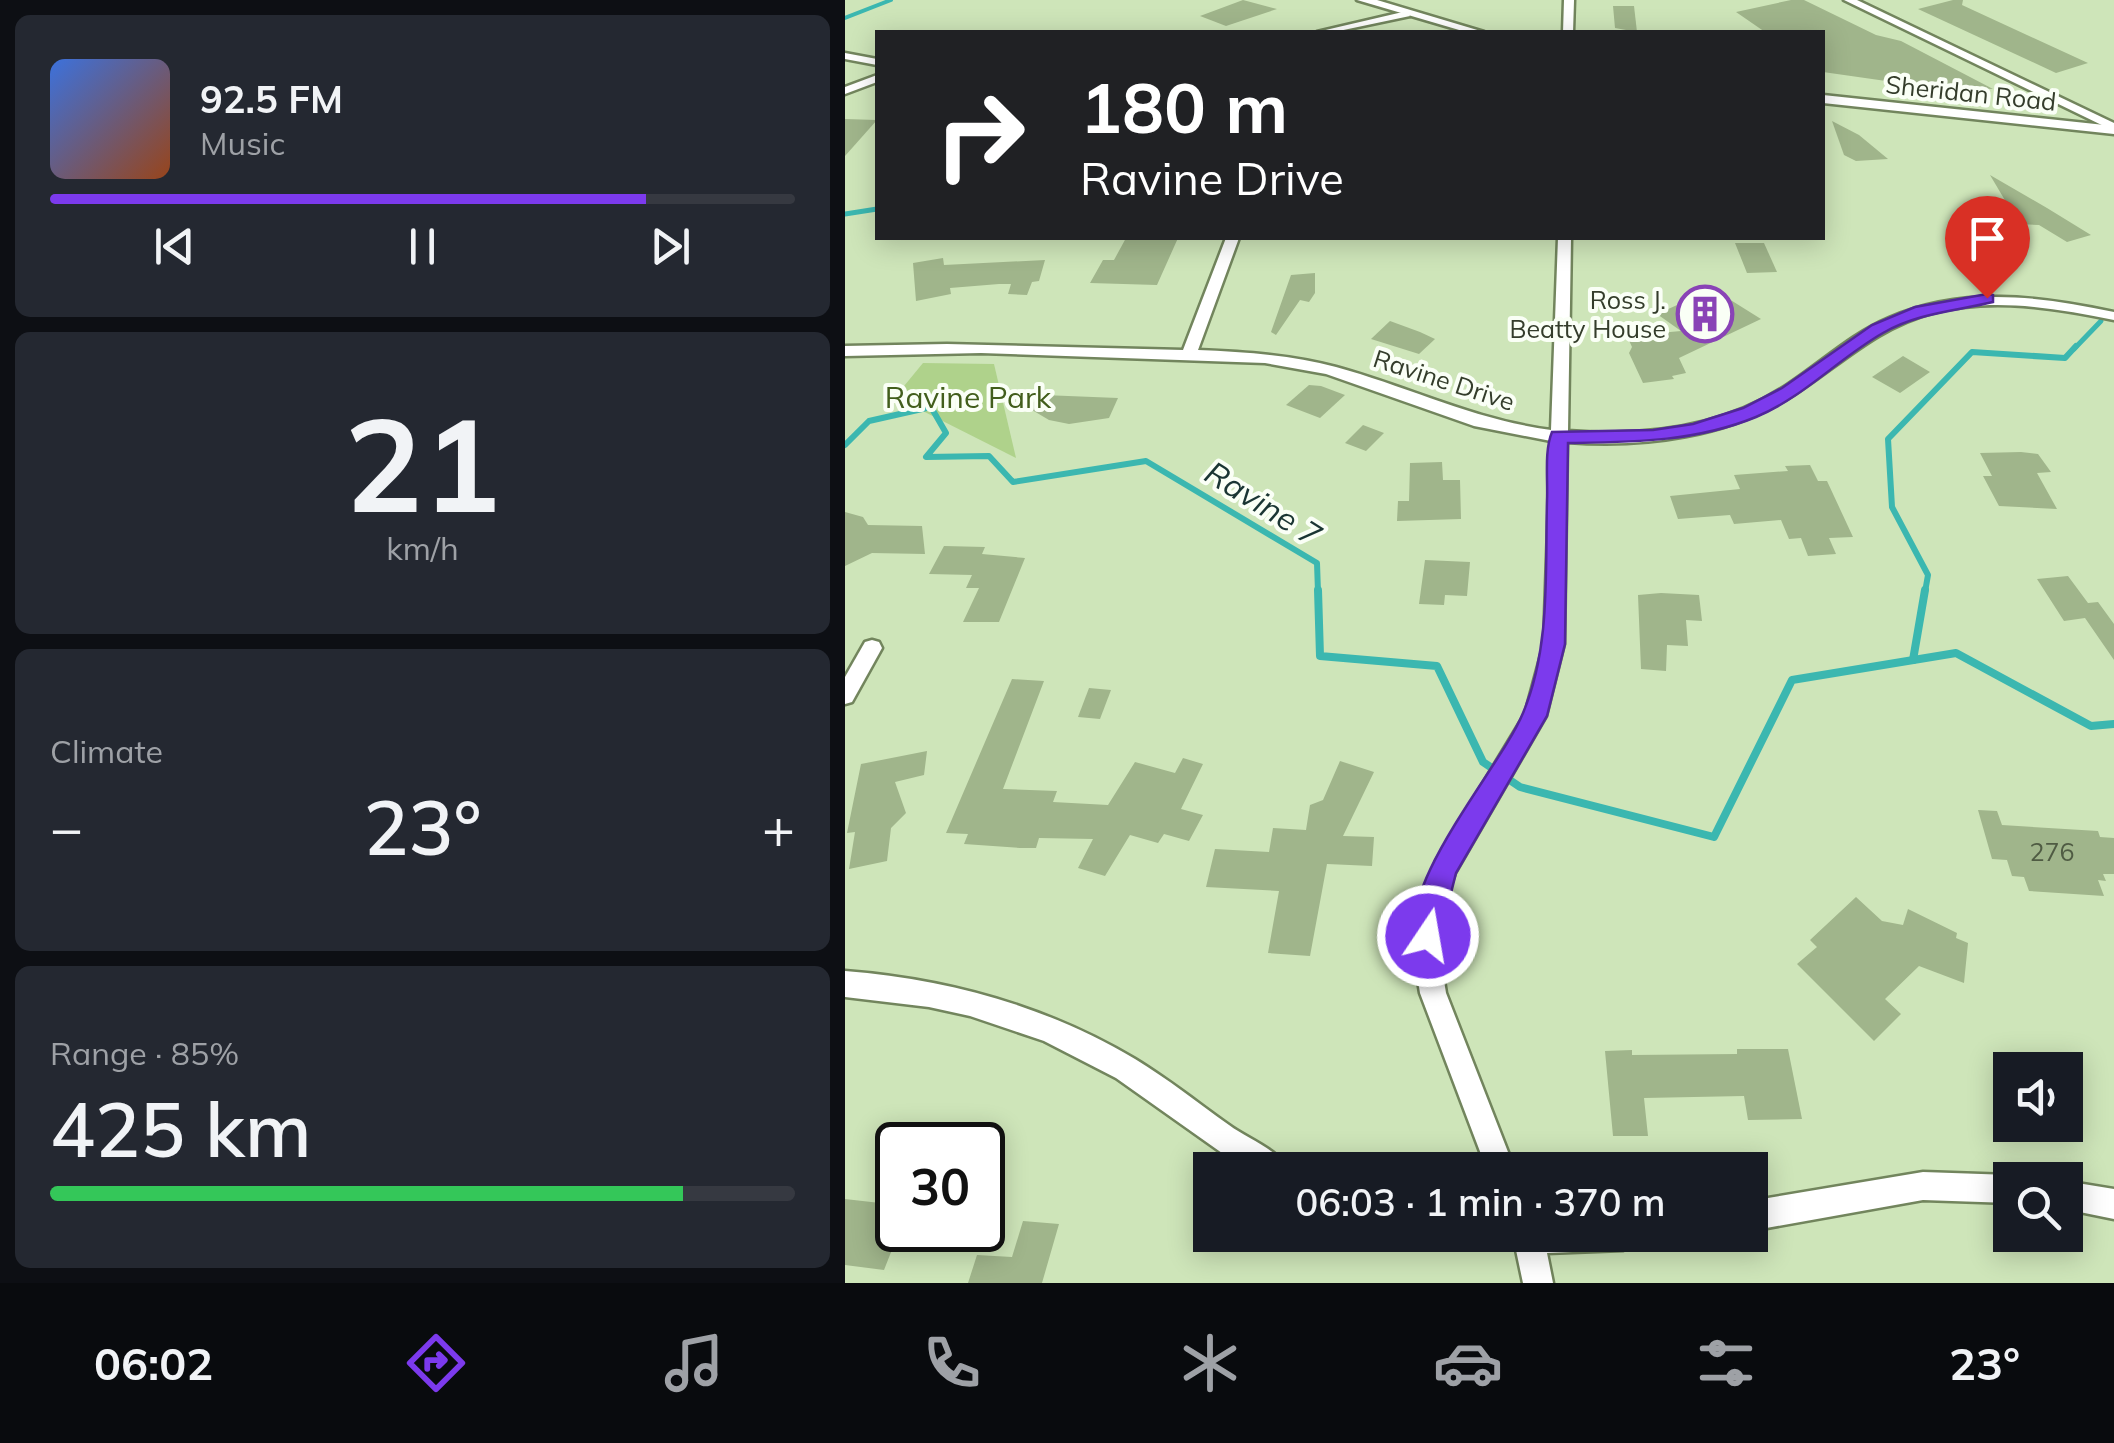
<!DOCTYPE html>
<meta charset="utf-8">
<style>
:root{--surface:#171b24;--page:#242831;--text:#f1f3f6;--muted:#9ea1a6;--line:#363941;--accent:#7c3aed}
body{margin:0;font-family:Mulish,sans-serif;background:var(--page);color:var(--text);height:100vh;display:flex;flex-direction:column;font-size:38px;white-space:nowrap}
*{box-sizing:border-box;margin:0}
p{font-size:32px;color:var(--muted)}
.icon{flex:none;width:55px;height:55px;fill:none;stroke:currentColor;stroke-width:2;stroke-linecap:round;stroke-linejoin:round}
.map{position:relative;flex:1;overflow:hidden}
.side{display:flex;flex-direction:column;gap:15px;padding:15px;background:#0d0f14;width:845px}
.side>*{flex:none}
.hud{position:absolute;left:30px;top:30px;width:950px;height:210px;border-radius:0px;box-shadow:0 5px 25px #0003;background:#202124;color:#fff;overflow:hidden}
.fabs{position:absolute;left:1148px;top:1052px;display:grid;gap:20px}
.fabs a{display:grid;place-items:center;width:90px;height:90px;border-radius:0px;background:var(--surface);box-shadow:0 5px 25px #0003;font-size:50px}
.speed{position:absolute;left:30px;top:1122px;display:flex;gap:20px;font-size:50px;font-weight:700;text-align:center}
.speed>*{display:grid;place-content:center;width:130px;height:130px;border-radius:50%;background:var(--surface);box-shadow:0 5px 25px #0003;line-height:1}
.speed .limit{border:5px solid #111;border-radius:15px;background:#fff;color:#111}
.pin{position:absolute;display:grid;place-items:center;width:85px;height:85px;color:#fff;margin:-102px -42px;border-radius:50% 50% 50% 0;rotate:-45deg;box-shadow:0 0 10px #0007}
.pin .icon{rotate:45deg}
.me{position:absolute;width:110px;margin:-55px;rotate:12deg;stroke-linejoin:round;filter:drop-shadow(0 0 8px #0008)}
.turn{display:flex;align-items:center;gap:35px;height:210px;padding:0 40px;font-size:45px}
.turn .icon{width:130px;height:130px;stroke-width:2.5}
.turn b{display:block;font-size:70px;line-height:85px}
.big{font-size:75px;font-weight:600;line-height:1.1}
.side .widget{flex:1;display:flex;flex-direction:column;justify-content:center;gap:15px;min-width:0;padding:0 35px;border-radius:15px;background:var(--page)}
.side .dial{align-items:center;gap:0}
.dial b{font-size:130px;line-height:1}
.song{display:flex;align-items:center;gap:30px}
.cover{width:120px;height:120px;border-radius:15px;background:linear-gradient(135deg,hsl(220 70% 55%),hsl(20 70% 35%))}
.played{height:10px;border-radius:5px;background:linear-gradient(90deg,var(--accent) 80%,var(--line) 80%)}
.keys{display:flex;justify-content:space-around;direction:ltr}
.heat{display:flex;justify-content:space-between;align-items:center;font-size:55px;direction:ltr}
.charge{height:15px;border-radius:8px;background:linear-gradient(90deg,#34c759 85%,var(--line) 0)}
.trip{position:absolute;left:348px;top:1152px;width:575px;height:100px;border-radius:0px;background:var(--surface);box-shadow:0 5px 25px #0003;font-weight:600;line-height:100px;text-align:center}
.menu{display:flex;height:160px;justify-content:space-around;align-items:center;background:#090b0e;color:var(--muted)}
.menu .icon{width:70px;height:70px}
.menu .active{color:var(--accent)}
.menu b{font-size:45px;color:var(--text)}
main{display:flex;flex:1;min-height:0}
.map>svg:first-child{display:block}
</style>
<main>
<section class="side">
<div class="widget">
<div class="song"><i class="cover"></i><div><b>92.5 FM</b><p>Music</p></div></div>
<div class="played"></div>
<div class="keys"><svg class="icon" aria-label="previous" viewBox="0 0 24 24"><path d="M18 5L8 12l10 7zM5 5v14"/></svg><svg class="icon" aria-label="pause" viewBox="0 0 24 24"><path d="M8 5v14M16 5v14"/></svg><svg class="icon" aria-label="next" viewBox="0 0 24 24"><path d="M6 5l10 7-10 7zM19 5v14"/></svg></div>
</div>
<div class="widget dial"><b>21</b><p>km/h</p></div>
<div class="widget"><p>Climate</p>
<div class="heat"><a>−</a><b class="big">23°</b><a>+</a></div>
</div>
<div class="widget"><p>Range · 85%</p><b class="big">425 km</b><div class="charge"></div></div>
</section>
<div class="map">
<svg width="1269" height="1283" viewBox="0 0 1269 1283">
<rect width="100%" height="100%" fill="#cee5b9"/>
<path fill="#afd28b" d="M78 363 149 364 171 458 50 397Z"/>
<g fill="none" stroke-linecap="round" stroke-linejoin="round">
<path stroke="#3bb7b0" stroke-width="4" d="M0 18 46 0"/>
<g stroke="#3bb7b0" stroke-width="5">
<path d="M0 214 32 209"/>
<path d="M1229 349 1256 321"/>
</g>
<g stroke="#3bb7b0" stroke-width="6">
<path d="M0 445 24 421 86 407 101 433 81 457 144 456 168 482 301 461 472 563 473 592"/>
<path d="M1080 592 1083 575 1047 507 1043 439 1127 352 1220 358 1231 346"/>
</g>
<g stroke="#3bb7b0" stroke-width="8">
<path d="M473 590 475 656 592 666 638 762 675 787 869 837 947 680 1111 653 1246 726 1269 724"/>
<path d="M1068 660 1080 590"/>
</g>
</g>
<g fill="#a0b58b">
<path d="M398 0 432 9 381 26 355 16Z"/>
<path d="M946 0H959L1031 35 1056 41 1148 89 1048 85V82L978 72V32H920L891 12Z"/>
<path d="M1108 0H1118L1117 5 1243 63 1211 73 1073 9Z"/>
<path d="M768 6H789L792 32 770 28Z"/>
<path d="M0 119 32 120 0 156Z"/>
<path d="M987 121 1014 135 1043 159 1011 161 999 155Z"/>
<path d="M1145 175 1202 208 1246 235 1222 242 1194 225 1174 224Z"/>
<path d="M281 238H333L312 285 245 283 258 260H269Z"/>
<path d="M890 243H919L932 272 902 273Z"/>
<path d="M98 258 99 265 200 260 194 281 187 282 182 295 163 294 166 284H154L105 288 106 294 71 301 68 263Z"/>
<path d="M470 273V293L464 302 455 300 431 335 426 332 446 275Z"/>
<path d="M868 289 916 319 834 358 841 373 827 376 829 379 798 383 784 353 787 347 782 336 836 331 812 314Z"/>
<path d="M545 321 575 332 590 339 574 354 526 339Z"/>
<path d="M1058 356 1085 372 1055 393 1027 377Z"/>
<path d="M464 385 476 386 500 395 475 418 441 405Z"/>
<path d="M198 395 273 398 264 418 224 424 204 420 182 407Z"/>
<path d="M518 425 539 433 521 451 500 443Z"/>
<path d="M1176 452 1193 454 1206 472 1192 473 1212 509 1154 506 1138 476H1147L1135 453Z"/>
<path d="M597 462 598 480H615L616 519 552 521 553 501H564L565 463Z"/>
<path d="M965 465 973 481H982L1008 537 984 538 991 554 963 556 956 538 944 539 936 520 889 524 885 515 833 519 825 496 895 489 889 475 943 471 940 466Z"/>
<path d="M0 512 18 517 23 525 77 526 80 554 27 553 0 566Z"/>
<path d="M99 546 140 547 137 554 180 558 154 622H118L134 588H121L127 575 84 574Z"/>
<path d="M580 560 625 562 622 596 600 595 599 605 574 604Z"/>
<path d="M1223 576 1243 603 1253 602 1269 624V660L1240 618 1219 621 1192 579Z"/>
<path d="M816 593 854 595 857 621 841 620 843 646 822 645 821 671 796 669 793 595Z"/>
<path d="M167 679 199 681 158 789 212 791 208 802 263 805 290 762 330 773 338 758 358 764 336 809 358 815 344 841 319 834 313 843 285 835 260 876 233 868 248 839 194 838 191 848H175L119 844 123 834 101 833Z"/>
<path d="M244 688 266 690 255 719 233 717Z"/>
<path d="M82 751 79 775 50 782 61 813 46 828 42 861 4 869 10 832 2 833 16 764Z"/>
<path d="M495 761 529 772 498 836 529 837 527 866 482 864 465 956 423 953 434 891 361 887 370 849 424 852 428 828 461 830 465 805 478 800Z"/>
<path d="M1133 810 1152 811 1157 825 1253 831 1255 837 1269 838V874H1258L1261 881 1253 880 1259 896 1184 891 1179 877 1167 876 1162 860 1147 859Z"/>
<path d="M1011 897 1037 921 1058 925 1063 909 1112 933 1111 938 1123 943 1119 983 1074 966 1040 999 1056 1014 1029 1041 952 964 972 947 965 940Z"/>
<path d="M892 1049H943L957 1119 903 1120 899 1096 799 1098 803 1136H768L760 1051 787 1050V1055L892 1054Z"/>
<path d="M52 1161V1237L39 1270 0 1265V1199L35 1203Z"/>
<path d="M178 1221 214 1224 197 1283H123L132 1255 167 1257Z"/>
</g>
<g fill="none" stroke-linecap="round" stroke-linejoin="round">
<g stroke="#72855d" stroke-width="5">
<g id="minor">
<path d="M719 0H729L728 32H718Z"/>
<path d="M999 0H1012L1269 123V131Z"/>
<path d="M562 11 565 16 489 32H472Z"/>
<path d="M0 53 32 59V65L0 59Z"/>
<path d="M32 75V82L0 94V87Z"/>
<path d="M381 238H394L353 350C400 352 446 355 491 367 564 387 630 420 706 430L713 238H726L723 431C798 437 878 428 942 385 977 362 1006 334 1044 318 1117 286 1194 296 1269 312V320C1209 308 1148 297 1087 313 1033 327 996 364 950 394 884 437 800 448 722 442L719 644 701 716 610 873 596 914 595 956 601 993 670 1170H642L575 993 569 956 572 914 591 861 680 714 699 644 706 441 629 426 481 374 420 363 136 353 0 356V346L102 344 338 350Z"/>
<path d="M27 640 34 642 37 648 7 702 0 704V677L20 642Z"/>
<path d="M0 971C103 979 201 1006 290 1059 323 1079 353 1103 384 1125 401 1138 435 1150 443 1170H401L271 1078 199 1041 125 1016 84 1007 0 997Z"/>
<path d="M1078 1172 1165 1175 1176 1180H1165V1203L1078 1200 905 1231V1201Z"/>
<path d="M1220 1181 1269 1189V1219L1220 1209Z"/>
<path d="M649 1235H793L788 1245 778 1250 702 1253 708 1283H678L671 1250 654 1245Z"/>
</g>
</g>
<g stroke="#72855d" stroke-width="5">
<g id="tertiary">
<path d="M512 0H532L639 32H621Z"/>
<path d="M978 95 1269 126V134L978 103Z"/>
</g>
</g>
<use href="#minor" fill="#fff" fill-rule="evenodd"/>
<use href="#tertiary" fill="#fff" fill-rule="evenodd"/>
</g>
<path fill="#7c3aed" stroke="#51269a" stroke-width="2.5" d="M1142 294 1148 295V302C1111 311 1072 313 1038 333 994 358 959 397 911 417 850 442 788 442 723 443L720 644 702 716 611 873 593 945 583 949 573 945C548 888 656 767 678 713 706 647 700 571 702 500 703 480 699 451 707 432L808 430 848 424 898 408 937 388 1027 325 1070 307Z"/>
<defs>
<g id="building-ring" transform="scale(2.875)"><circle r="9.5" fill="#fafff6" stroke="#8943b6" stroke-width="1.5"/><path d="M-4-6H4V6H1V3H-1V6H-4ZM-2.5-4.3h1.7v1.8h-1.7ZM.8-4.3h1.7v1.8H.8ZM-2.5-1h1.7V.8h-1.7ZM.8-1h1.7V.8H.8Z" fill="#8943b6"/></g>
</defs>
<g fill-rule="evenodd">
<use href="#building-ring" x="860" y="314"/>
</g>
<g text-anchor="middle" stroke-width="8" stroke-linejoin="round" paint-order="stroke">
<g font-size="25" fill="#343d2b" stroke="#fafff6">
<text transform="translate(1126 93) rotate(6)" y="9">Sheridan Road</text>
<text transform="translate(599 380) rotate(18)" y="9">Ravine Drive</text>
</g>
<g font-size="25" fill="#343d2b" stroke="#fafff6" text-anchor="end">
<text x="821" y="309">Ross J.<tspan x="821" dy="29">Beatty House</tspan></text>
</g>
<g font-size="25" fill="#4f5b43">
<text x="1207" y="861">276</text>
</g>
<g font-size="30" fill="#425e1c" stroke="#fafff6">
<text x="123" y="408">Ravine Park</text>
</g>
<g font-size="32" font-style="italic" fill="#1a3533" stroke="#fafff6">
<text transform="translate(418 504) rotate(32)" y="11">Ravine 7</text>
</g>
</g>
</svg>
<div class="fabs">
<a><svg class="icon" aria-label="sound" viewBox="0 0 24 24"><path d="M4 9h4l5-4v14l-5-4H4zM17 9q2 3 0 6"/></svg></a>
<a><svg class="icon" aria-label="search" viewBox="0 0 24 24"><circle cx="10" cy="10" r="6"/><path d="M15 15l6 6"/></svg></a>
</div>
<div class="speed"><div class="limit">30</div></div>
<div class="pin" style="left:1142px;top:298px;background:#d93025"><svg class="icon" aria-label="arrive" viewBox="0 0 24 24"><path d="M6 21V4h12l-3 4 3 4H6"/></svg></div>
<svg class="me" style="left:583px;top:936px" viewBox="-20 -20 40 40"><circle r="17" fill="#7c3aed" stroke="#fff" stroke-width="3"/><path d="M0-11L8 9 0 5-8 9z" fill="#fff"/></svg>
<div class="trip">06:03 · 1 min · 370 m</div>
<div class="hud">
<div class="turn"><svg class="icon" aria-label="right" viewBox="0 0 24 24"><path d="M7 20v-9h11M14 6l5 5-5 5"/></svg><div><b>180 m</b>Ravine Drive</div></div>
</div>
</div>
</main>
<nav class="menu">
<b>06:02</b>
<svg class="icon active" aria-label="directions" viewBox="0 0 24 24"><path d="M12 3l9 9-9 9-9-9zM9 14v-3h6M13 9l2 2-2 2"/></svg>
<svg class="icon" aria-label="music" viewBox="0 0 24 24"><path d="M9 18V5l10-2v13"/><circle cx="6" cy="18" r="3"/><circle cx="16" cy="16" r="3"/></svg>
<svg class="icon" aria-label="phone" viewBox="0 0 24 24"><path d="M5 4h4l2 5-3 2q2 4 5 5l2-3 5 2v4C11 20 4 13 5 4z"/></svg>
<svg class="icon" aria-label="climate" viewBox="0 0 24 24"><path d="M12 3v18M4 7l16 10M4 17L20 7"/></svg>
<svg class="icon" aria-label="car" viewBox="0 0 24 24"><path d="M5 17H2v-5l4-1 3-4h7l3 4 3 1v5h-3M9 17h6M6 11h13"/><circle cx="7" cy="17" r="2"/><circle cx="17" cy="17" r="2"/></svg>
<svg class="icon" aria-label="filters" viewBox="0 0 24 24"><path d="M4 7h16M4 17h16"/><circle cx="9" cy="7" r="2"/><circle cx="15" cy="17" r="2"/></svg>
<b>23°</b>
</nav>
